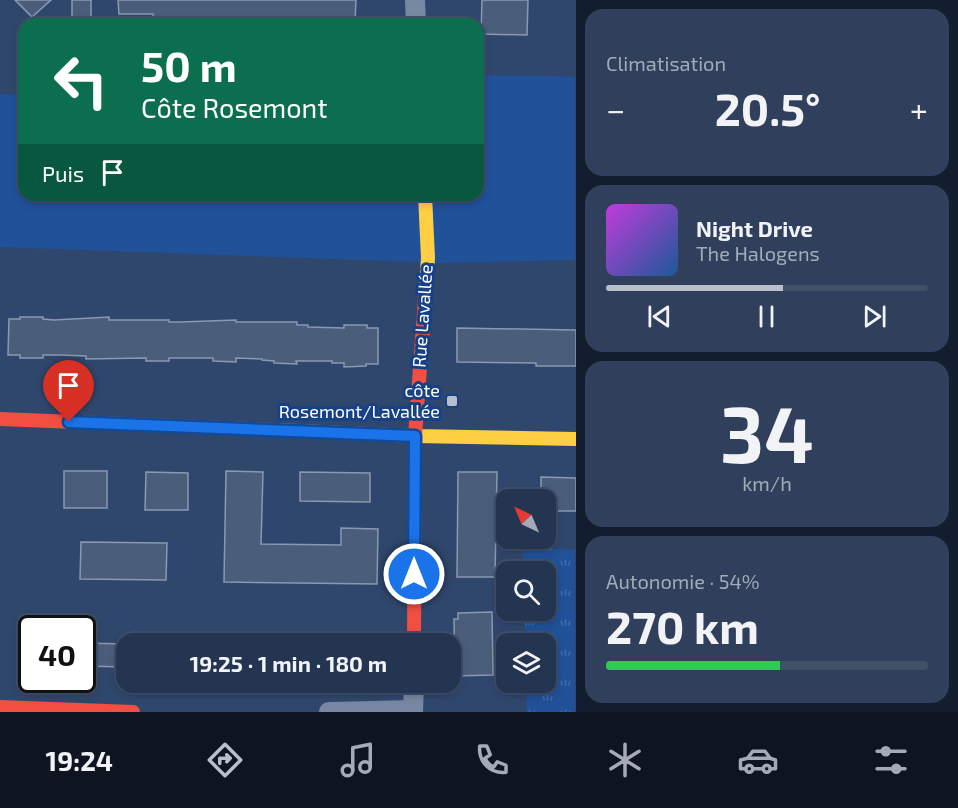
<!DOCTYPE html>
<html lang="fr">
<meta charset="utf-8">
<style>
:root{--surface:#243552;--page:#30405c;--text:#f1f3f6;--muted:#a3abb8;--line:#415069;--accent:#b7bfcc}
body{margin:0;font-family:"Exo 2",sans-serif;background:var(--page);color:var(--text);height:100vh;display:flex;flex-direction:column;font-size:22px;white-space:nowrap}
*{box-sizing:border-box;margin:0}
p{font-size:20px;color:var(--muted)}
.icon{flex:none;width:33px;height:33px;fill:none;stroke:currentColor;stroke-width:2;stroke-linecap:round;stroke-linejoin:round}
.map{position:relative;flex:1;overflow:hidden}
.side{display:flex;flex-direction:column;gap:9px;padding:9px;background:#141d2d;width:382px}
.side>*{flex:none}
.guide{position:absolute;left:18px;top:18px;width:466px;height:183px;border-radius:18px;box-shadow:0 3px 9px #0003,0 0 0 2px var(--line);background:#0b6e4f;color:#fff;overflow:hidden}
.needle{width:39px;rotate:316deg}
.fabs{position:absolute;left:496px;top:489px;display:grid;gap:12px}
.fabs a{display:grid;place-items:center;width:60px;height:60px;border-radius:12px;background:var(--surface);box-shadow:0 3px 9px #0003,0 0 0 2px var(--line);font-size:30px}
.speed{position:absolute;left:18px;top:615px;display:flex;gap:12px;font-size:30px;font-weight:700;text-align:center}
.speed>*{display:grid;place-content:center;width:78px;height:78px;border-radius:50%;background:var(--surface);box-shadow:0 3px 9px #0003,0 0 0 2px var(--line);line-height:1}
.speed .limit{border:3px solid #111;border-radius:9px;background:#fff;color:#111}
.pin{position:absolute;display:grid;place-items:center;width:51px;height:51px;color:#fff;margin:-62px -26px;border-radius:50% 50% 50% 0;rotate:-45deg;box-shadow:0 0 6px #0007}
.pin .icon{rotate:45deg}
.me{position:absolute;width:66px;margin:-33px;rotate:0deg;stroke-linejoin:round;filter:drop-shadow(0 0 4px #0008)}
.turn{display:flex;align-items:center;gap:21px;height:126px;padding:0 24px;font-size:27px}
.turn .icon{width:78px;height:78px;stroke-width:2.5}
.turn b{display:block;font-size:42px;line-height:51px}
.then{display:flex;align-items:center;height:57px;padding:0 24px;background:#0003;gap:12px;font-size:22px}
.big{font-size:45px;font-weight:700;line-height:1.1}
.side .card{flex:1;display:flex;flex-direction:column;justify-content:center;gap:9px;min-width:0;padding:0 21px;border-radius:18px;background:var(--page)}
.side .dial{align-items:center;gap:0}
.dial b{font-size:78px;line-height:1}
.song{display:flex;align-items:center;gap:18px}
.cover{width:72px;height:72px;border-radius:9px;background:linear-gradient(135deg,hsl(290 70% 55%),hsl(210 70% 35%))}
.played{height:6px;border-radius:3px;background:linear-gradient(90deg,var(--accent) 55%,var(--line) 55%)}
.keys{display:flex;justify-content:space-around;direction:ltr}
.heat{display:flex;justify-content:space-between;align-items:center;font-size:33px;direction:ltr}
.charge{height:9px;border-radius:4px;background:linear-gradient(90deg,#34c759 54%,var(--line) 0)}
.trip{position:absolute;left:116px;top:633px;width:345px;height:60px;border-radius:18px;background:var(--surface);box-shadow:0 3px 9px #0003,0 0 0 2px var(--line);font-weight:700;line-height:60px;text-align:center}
.tabs{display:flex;height:96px;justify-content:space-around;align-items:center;background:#0e1521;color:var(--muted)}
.tabs .icon{width:42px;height:42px}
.tabs .on{color:var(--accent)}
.tabs b{font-size:27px;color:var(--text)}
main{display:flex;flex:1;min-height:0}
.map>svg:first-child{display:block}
</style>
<main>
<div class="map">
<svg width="576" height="712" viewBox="0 0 576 712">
<defs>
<pattern id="park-tufts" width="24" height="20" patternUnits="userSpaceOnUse" patternTransform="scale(1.5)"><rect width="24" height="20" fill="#205199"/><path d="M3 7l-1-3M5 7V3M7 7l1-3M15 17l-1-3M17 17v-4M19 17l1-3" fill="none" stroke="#416ba8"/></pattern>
</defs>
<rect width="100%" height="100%" fill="#30476d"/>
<path fill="#205199" d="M479 75 575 77V260L445 263 0 247V94L24 95V195H478Z"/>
<path fill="url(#park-tufts)" d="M523 548 575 550V712H527L526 683 546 682V644L525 643V611L546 610V572L524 571Z"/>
<g fill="#4a5e7c" stroke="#8a99b1" stroke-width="1.5">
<path d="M15 0H51L32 17Z"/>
<rect x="72" y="0" width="19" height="23"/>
<path d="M118 0H356L355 23 292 19V21H282V24H266V21H230V24H207V18H153V14H119Z"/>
<path d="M482 0H528L527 35 481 34Z"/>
<path d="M20 317H43V319L54 320 109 317V320H169V322H180L236 320V322H297V325H308V327L344 328V325H367V328H378V364H366V366L344 367V363H332V361H296L297 364 274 363V361L262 360V359L236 358V362L213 361V358H169V361H146V358L86 359V356L61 355H43V358H20V355H8L9 319H20Z"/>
<path d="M457 328 576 330V366H536V363L457 362Z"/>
<rect x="64" y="471" width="43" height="37"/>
<path d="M226 471 263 472 261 544 341 545V528L378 529 377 584 224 582Z"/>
<path d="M146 472 188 473V510H145Z"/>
<path d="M300 472 370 473V502L300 501Z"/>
<path d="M458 472H497L495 577H457Z"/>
<path d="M541 477 576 478V511H546V500H541Z"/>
<path d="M81 542 167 543 166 580 80 579Z"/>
<path d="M492 612 493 675 455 676 454 619H458V613Z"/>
<path d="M82 643 126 644V667L82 666Z"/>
</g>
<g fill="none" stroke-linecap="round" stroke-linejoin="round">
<g stroke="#7788a3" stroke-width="20">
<path d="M415 0 416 24"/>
<path d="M329 712 413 710"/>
<path d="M413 712 414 682"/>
</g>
<g stroke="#ffcf43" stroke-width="14">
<path d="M425 195 428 258 426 285"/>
<path d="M274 430 415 436 576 439"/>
</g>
<g stroke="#f24e42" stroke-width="14">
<path d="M0 419 274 430"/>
<path d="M414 644 415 436 426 285"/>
<path d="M0 707 133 712"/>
</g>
</g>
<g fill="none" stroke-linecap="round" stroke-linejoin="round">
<g stroke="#114b97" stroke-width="15">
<path id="route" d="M69 422 415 436 414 574"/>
</g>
<use href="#route" stroke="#1a73e8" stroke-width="10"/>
</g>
<rect fill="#b7bfcc" stroke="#164187" stroke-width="2" x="446" y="395" width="12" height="12" rx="3"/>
<g text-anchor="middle" stroke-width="6" stroke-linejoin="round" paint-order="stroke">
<g font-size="18" fill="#fff" stroke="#164187">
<text transform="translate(423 316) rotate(-86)" y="6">Rue Lavallée</text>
</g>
<g font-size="18" fill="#fff" stroke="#164187" text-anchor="end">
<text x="440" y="397">côte<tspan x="440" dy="21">Rosemont/Lavallée</tspan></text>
</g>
</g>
</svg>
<div class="fabs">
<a><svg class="needle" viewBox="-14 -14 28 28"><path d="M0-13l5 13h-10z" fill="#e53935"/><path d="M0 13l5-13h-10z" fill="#a3abb8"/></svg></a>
<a><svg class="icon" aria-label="search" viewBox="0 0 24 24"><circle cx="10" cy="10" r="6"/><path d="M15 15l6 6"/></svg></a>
<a><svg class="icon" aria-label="layers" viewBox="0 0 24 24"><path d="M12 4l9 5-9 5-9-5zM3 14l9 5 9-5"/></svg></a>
</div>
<div class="speed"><div class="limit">40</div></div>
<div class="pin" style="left:69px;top:422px;background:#d93025"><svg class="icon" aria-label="arrive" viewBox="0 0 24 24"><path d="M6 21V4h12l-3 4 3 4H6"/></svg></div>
<svg class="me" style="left:414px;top:574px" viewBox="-20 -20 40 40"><circle r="17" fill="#1a73e8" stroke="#fff" stroke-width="3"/><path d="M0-11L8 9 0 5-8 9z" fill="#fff"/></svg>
<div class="trip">19:25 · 1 min · 180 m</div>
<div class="guide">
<div class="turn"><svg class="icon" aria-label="left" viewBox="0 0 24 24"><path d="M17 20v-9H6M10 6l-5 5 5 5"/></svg><div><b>50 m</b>Côte Rosemont</div></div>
<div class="then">Puis<svg class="icon" aria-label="arrive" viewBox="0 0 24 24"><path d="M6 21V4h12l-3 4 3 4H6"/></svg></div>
</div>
</div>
<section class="side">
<div class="card"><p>Climatisation</p>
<div class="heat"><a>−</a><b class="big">20.5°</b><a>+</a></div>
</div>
<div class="card">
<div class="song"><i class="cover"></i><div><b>Night Drive</b><p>The Halogens</p></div></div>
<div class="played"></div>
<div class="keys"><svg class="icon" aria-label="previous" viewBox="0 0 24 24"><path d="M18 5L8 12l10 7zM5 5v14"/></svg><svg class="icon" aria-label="pause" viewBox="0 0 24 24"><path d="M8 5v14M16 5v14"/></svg><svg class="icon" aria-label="next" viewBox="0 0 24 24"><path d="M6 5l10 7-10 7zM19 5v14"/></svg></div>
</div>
<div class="card dial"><b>34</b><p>km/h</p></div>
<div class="card"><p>Autonomie · 54%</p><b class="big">270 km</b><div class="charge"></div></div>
</section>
</main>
<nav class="tabs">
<b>19:24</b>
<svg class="icon on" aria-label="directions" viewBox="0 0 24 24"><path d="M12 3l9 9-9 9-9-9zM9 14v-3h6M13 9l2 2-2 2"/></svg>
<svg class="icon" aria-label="music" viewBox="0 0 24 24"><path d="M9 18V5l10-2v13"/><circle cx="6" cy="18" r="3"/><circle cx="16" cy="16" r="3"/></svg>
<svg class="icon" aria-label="phone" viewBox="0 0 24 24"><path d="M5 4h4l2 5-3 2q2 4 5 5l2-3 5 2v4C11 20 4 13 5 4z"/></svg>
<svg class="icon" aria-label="climate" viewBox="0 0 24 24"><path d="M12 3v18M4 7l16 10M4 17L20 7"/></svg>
<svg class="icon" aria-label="car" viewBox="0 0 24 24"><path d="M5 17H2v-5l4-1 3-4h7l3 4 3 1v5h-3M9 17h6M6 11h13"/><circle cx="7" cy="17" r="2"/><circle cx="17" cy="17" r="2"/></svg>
<svg class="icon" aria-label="filters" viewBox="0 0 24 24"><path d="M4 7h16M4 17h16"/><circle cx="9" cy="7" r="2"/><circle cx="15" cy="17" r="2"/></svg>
</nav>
